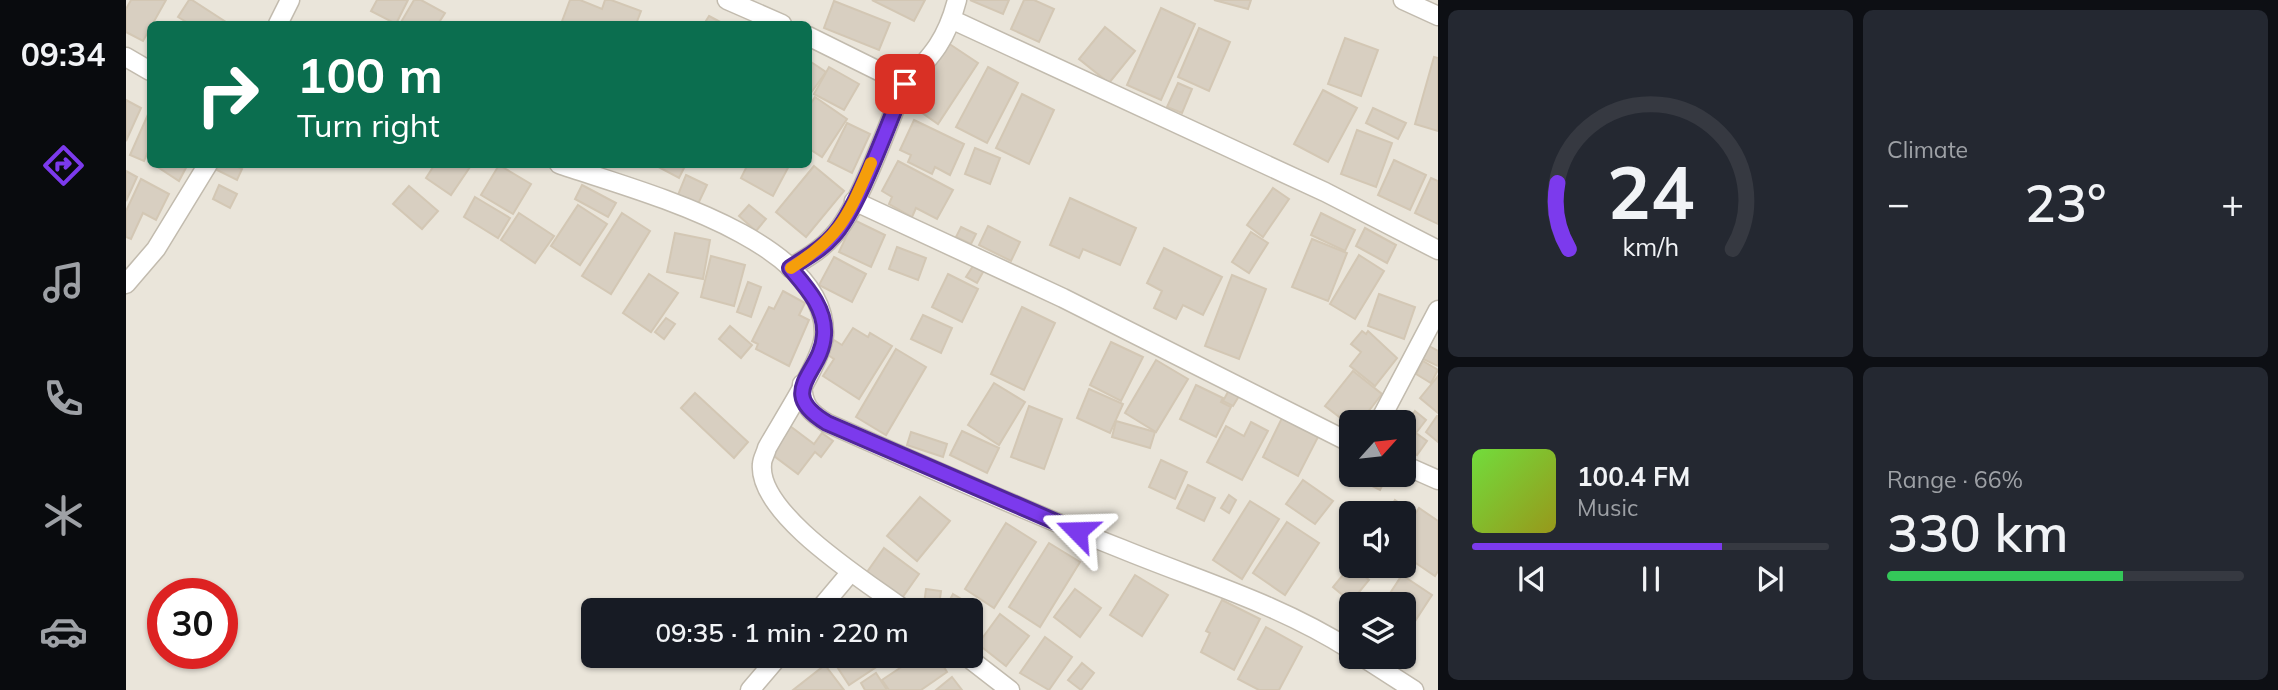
<!DOCTYPE html>
<meta charset="utf-8">
<style>
:root{--surface:#171b24;--page:#242831;--text:#f1f3f6;--muted:#9ea1a6;--line:#363941;--accent:#7c3aed}
body{margin:0;font-family:Mulish,sans-serif;background:var(--page);color:var(--text);height:100vh;display:flex;flex-direction:column;font-size:26px;white-space:nowrap}
*{box-sizing:border-box;margin:0}
p{font-size:23px;color:var(--muted)}
.icon{flex:none;width:38px;height:38px;fill:none;stroke:currentColor;stroke-width:2;stroke-linecap:round;stroke-linejoin:round}
.map{position:relative;flex:1;overflow:hidden}
.panel{display:flex;flex-direction:column;gap:10px;padding:10px;background:#0d0f14;width:840px}
.panel>*{flex:none}
.top-card{position:absolute;left:21px;top:21px;width:665px;height:147px;border-radius:10px;box-shadow:0 2px 5px #0004;background:#0b6e4f;color:#fff;overflow:hidden}
.needle{width:46px;rotate:63deg}
.buttons{position:absolute;left:1213px;top:410px;display:grid;gap:14px}
.buttons a{display:grid;place-items:center;width:77px;height:77px;border-radius:10px;background:var(--surface);box-shadow:0 2px 5px #0004;font-size:35px}
.speed{position:absolute;left:21px;top:578px;display:flex;gap:14px;font-size:35px;font-weight:700;text-align:center}
.speed>*{display:grid;place-content:center;width:91px;height:91px;border-radius:50%;background:var(--surface);box-shadow:0 2px 5px #0004;line-height:1}
.speed .limit{border:10px solid #d22;background:#fff;color:#111}
.pin{position:absolute;display:grid;place-items:center;width:60px;height:60px;color:#fff;margin:-30px;border-radius:14px;box-shadow:0 4px 10px #0006}
.me{position:absolute;width:77px;margin:-38px;rotate:292deg;stroke-linejoin:round;filter:drop-shadow(0 0 5px #0008)}
.turn{display:flex;align-items:center;gap:24px;height:147px;padding:0 35px;font-size:32px}
.turn .icon{width:91px;height:91px;stroke-width:2.5}
.turn b{display:block;font-size:49px;line-height:60px}
.big{font-size:52px;font-weight:600;line-height:1.1}
.panel .tile{flex:1;display:flex;flex-direction:column;justify-content:center;gap:10px;min-width:0;padding:0 24px;border-radius:10px;background:var(--page)}
.panel .dial{align-items:center;gap:0}
.dial svg{height:182px;overflow:visible;fill:none;stroke:var(--line);stroke-width:7;stroke-linecap:round;text-anchor:middle}
.dial text{fill:var(--text);stroke:none}
.song{display:flex;align-items:center;gap:21px}
.cover{width:84px;height:84px;border-radius:10px;background:linear-gradient(135deg,hsl(100 70% 55%),hsl(60 70% 35%))}
.played{height:7px;border-radius:4px;background:linear-gradient(90deg,var(--accent) 70%,var(--line) 70%)}
.keys{display:flex;justify-content:space-around;direction:ltr}
.heat{display:flex;justify-content:space-between;align-items:center;font-size:38px;direction:ltr}
.charge{height:10px;border-radius:5px;background:linear-gradient(90deg,#34c759 66%,var(--line) 0)}
.panel .tiles{flex:1;display:grid;gap:10px;grid-template-columns:repeat(2,1fr)}
.trip{position:absolute;left:455px;top:598px;width:402px;height:70px;border-radius:10px;background:var(--surface);box-shadow:0 2px 5px #0004;font-weight:600;line-height:70px;text-align:center}
main{display:flex;flex:1;min-height:0}
.tab-bar{display:flex;flex-direction:column;width:126px;justify-content:space-around;align-items:center;background:#090b0e;color:var(--muted)}
.tab-bar .icon{width:49px;height:49px}
.tab-bar .on{color:var(--accent)}
.tab-bar b{font-size:32px;color:var(--text)}
.map>svg:first-child{display:block}
</style>
<main>
<nav class="tab-bar">
<b>09:34</b>
<svg class="icon on" aria-label="directions" viewBox="0 0 24 24"><path d="M12 3l9 9-9 9-9-9zM9 14v-3h6M13 9l2 2-2 2"/></svg>
<svg class="icon" aria-label="music" viewBox="0 0 24 24"><path d="M9 18V5l10-2v13"/><circle cx="6" cy="18" r="3"/><circle cx="16" cy="16" r="3"/></svg>
<svg class="icon" aria-label="phone" viewBox="0 0 24 24"><path d="M5 4h4l2 5-3 2q2 4 5 5l2-3 5 2v4C11 20 4 13 5 4z"/></svg>
<svg class="icon" aria-label="climate" viewBox="0 0 24 24"><path d="M12 3v18M4 7l16 10M4 17L20 7"/></svg>
<svg class="icon" aria-label="car" viewBox="0 0 24 24"><path d="M5 17H2v-5l4-1 3-4h7l3 4 3 1v5h-3M9 17h6M6 11h13"/><circle cx="7" cy="17" r="2"/><circle cx="17" cy="17" r="2"/></svg>
</nav>
<div class="map">
<svg width="1312" height="690" viewBox="0 0 1312 690">
<rect width="100%" height="100%" fill="#f6f3ec"/>
<path fill="#eae5da" fill-rule="evenodd" d="M0 0H1312V690H0ZM24 24H682V164H24ZM1225 422H1278V474H1225ZM1225 513H1278V565H1225ZM37 593H96V653H37ZM1225 604H1278V656H1225ZM467 611H845V656H467Z"/>
<g fill="#d8cfc1" stroke="#d3c7b4" stroke-width="2">
<path d="M5 0H40L17 41 0 32V9Z"/>
<path d="M63 0H66L103 24H64L52 17Z"/>
<path d="M251 0H282L270 24 245 11Z"/>
<path d="M288 0H295L319 13 312 24H274Z"/>
<path d="M444 0H454L476 9 479 0H485L515 11 510 24H435Z"/>
<path d="M746 0H799L788 21Z"/>
<path d="M844 0H883L877 14Z"/>
<path d="M898 0H908L928 9 913 42 885 29Z"/>
<path d="M1088 0H1125L1122 9Z"/>
<path d="M708 1 764 23 753 50 698 28Z"/>
<path d="M1035 8 1069 24 1035 100 1001 85Z"/>
<path d="M583 16 598 24H578Z"/>
<path d="M979 27 1009 51 983 83 953 59Z"/>
<path d="M1073 28 1104 42 1083 91 1052 77Z"/>
<path d="M1219 38 1252 50 1235 96 1202 84Z"/>
<path d="M822 43 852 63 812 124 782 103Z"/>
<path d="M1308 57 1312 58V131L1289 124Z"/>
<path d="M682 60 700 72 682 97Z"/>
<path d="M703 67 733 84 718 110 688 94Z"/>
<path d="M862 67 892 83 861 143 830 127Z"/>
<path d="M1052 83 1066 89 1056 113 1041 107Z"/>
<path d="M1197 90 1231 108 1202 162 1168 144Z"/>
<path d="M896 94 928 110 903 164 870 148Z"/>
<path d="M689 97 721 119 696 157 682 148V108Z"/>
<path d="M0 100 15 108 0 141Z"/>
<path d="M1247 108 1280 123 1272 139 1240 123Z"/>
<path d="M24 110V147L18 161 4 155Z"/>
<path d="M788 120 838 144 824 175 809 167 806 174 782 162 785 155 774 150Z"/>
<path d="M721 123 744 134 726 173 702 161Z"/>
<path d="M1231 130 1266 143 1250 187 1215 174Z"/>
<path d="M849 148 874 158 864 184 839 174Z"/>
<path d="M1268 160 1300 175 1284 210 1252 195Z"/>
<path d="M772 161 827 190 811 219 790 208 786 217 763 204 766 197 756 191Z"/>
<path d="M27 164H62L53 181Z"/>
<path d="M91 164H106L116 169 111 180 89 169Z"/>
<path d="M309 164H340L344 167 325 195 300 178Z"/>
<path d="M527 164H560L553 178Z"/>
<path d="M622 164H664L647 196 615 178Z"/>
<path d="M373 165 405 184 387 214 355 195Z"/>
<path d="M688 166 718 191 680 237 650 212Z"/>
<path d="M0 171 11 177 0 201Z"/>
<path d="M560 175 581 185 572 204 552 195Z"/>
<path d="M1305 178 1312 181V224L1289 213Z"/>
<path d="M15 179 43 194 30 220 17 213 5 239 0 237V211Z"/>
<path d="M93 185 111 194 104 208 87 199Z"/>
<path d="M456 185 490 203 482 217 449 199Z"/>
<path d="M283 186 312 211 296 229 267 204Z"/>
<path d="M1147 188 1163 199 1137 237 1121 225Z"/>
<path d="M349 197 384 218 372 238 338 217Z"/>
<path d="M944 198 1010 228 994 265 957 249 953 258 924 245Z"/>
<path d="M452 205 481 224 454 265 425 246Z"/>
<path d="M623 205 640 219 630 231 613 216Z"/>
<path d="M393 213 428 236 409 263 375 240Z"/>
<path d="M496 213 524 231 485 294 456 276Z"/>
<path d="M1195 213 1229 230 1219 251 1185 235Z"/>
<path d="M728 220 759 235 745 267 713 252Z"/>
<path d="M862 226 894 242 885 261 853 245Z"/>
<path d="M835 227 850 234 845 244 830 237Z"/>
<path d="M1239 228 1270 245 1261 263 1230 246Z"/>
<path d="M1125 232 1142 243 1123 273 1106 262Z"/>
<path d="M549 233 584 240 577 279 541 272Z"/>
<path d="M1186 239 1221 253 1202 301 1166 287Z"/>
<path d="M771 247 800 258 792 280 763 269Z"/>
<path d="M1038 248 1096 277 1077 315 1057 305 1050 319 1028 308 1036 291 1021 283Z"/>
<path d="M1233 255 1258 271 1229 319 1204 304Z"/>
<path d="M585 256 619 265 608 306 575 297Z"/>
<path d="M708 257 740 274 726 302 693 285Z"/>
<path d="M847 266 857 272 851 283 840 277Z"/>
<path d="M523 274 552 293 525 332 497 313Z"/>
<path d="M822 274 852 289 836 322 806 307Z"/>
<path d="M1106 275 1140 289 1113 359 1079 346Z"/>
<path d="M622 282 635 287 625 317 611 312Z"/>
<path d="M657 291 679 303 673 315 683 320 663 366 630 349 632 344 626 341 643 307 648 309Z"/>
<path d="M1253 294 1289 307 1278 339 1242 326Z"/>
<path d="M896 307 929 323 898 390 865 374Z"/>
<path d="M797 315 826 328 815 353 785 339Z"/>
<path d="M540 318 549 324 538 339 529 332Z"/>
<path d="M604 326 626 345 615 358 593 339Z"/>
<path d="M727 328 742 337 744 333 766 346 733 399 697 376 708 359 699 353 708 340 716 345Z"/>
<path d="M1236 331 1240 334 1242 331 1271 358 1249 386 1224 366 1235 352 1225 344Z"/>
<path d="M985 342 1017 357 995 401 964 385Z"/>
<path d="M1303 346 1312 351V366L1297 359Z"/>
<path d="M770 349 800 367 760 435 730 417Z"/>
<path d="M1030 360 1062 379 1030 432 999 413Z"/>
<path d="M1297 361 1312 370 1305 383 1290 374Z"/>
<path d="M1227 371 1256 394 1234 422H1225V426L1199 406Z"/>
<path d="M1312 376V413L1294 398Z"/>
<path d="M868 383 899 402 873 445 842 425Z"/>
<path d="M1070 385 1097 398 1095 402 1105 407 1090 437 1054 419Z"/>
<path d="M963 389 997 404 984 433 951 418Z"/>
<path d="M1103 390 1113 396 1107 406 1097 401Z"/>
<path d="M569 393 622 442 608 458 555 408Z"/>
<path d="M903 406 936 419 918 469 885 457Z"/>
<path d="M1289 411 1300 420 1290 433 1301 441 1291 455 1278 445V426Z"/>
<path d="M1311 416H1312V442L1300 432Z"/>
<path d="M1156 418 1192 437 1172 476 1137 457Z"/>
<path d="M990 421 1029 432 1024 448 986 437Z"/>
<path d="M1125 422 1142 431 1116 480 1081 462 1100 426 1118 436Z"/>
<path d="M664 426 688 444 696 433 707 441 695 457 689 452 672 474 644 453Z"/>
<path d="M836 431 873 448 861 473 824 455Z"/>
<path d="M785 432 821 444 817 457 781 445Z"/>
<path d="M1035 460 1061 472 1049 499 1023 487Z"/>
<path d="M1229 474H1262L1254 490 1228 477Z"/>
<path d="M1177 480 1207 501 1189 524 1160 504Z"/>
<path d="M1062 485 1089 498 1078 521 1051 508Z"/>
<path d="M1103 495 1110 500 1103 513 1095 508Z"/>
<path d="M794 497 824 521 791 561 761 536Z"/>
<path d="M1269 500 1289 514 1293 508 1312 521V571L1309 576 1278 555V513H1261Z"/>
<path d="M1124 501 1153 519 1116 579 1087 560Z"/>
<path d="M1161 522 1193 543 1159 595 1127 573Z"/>
<path d="M880 523 910 542 868 608 839 589Z"/>
<path d="M923 543 954 562 914 627 883 607Z"/>
<path d="M758 548 793 574 776 598 741 572Z"/>
<path d="M1225 565 1243 580 1225 602 1207 587Z"/>
<path d="M1009 575 1042 595 1016 636 984 615Z"/>
<path d="M1276 575 1306 595 1282 632 1278 629V604H1257Z"/>
<path d="M800 589 815 591 813 606 798 604Z"/>
<path d="M949 589 975 608 954 637 928 617Z"/>
<path d="M827 594 847 606 845 611H818Z"/>
<path d="M1096 600 1134 619 1108 670 1075 652 1084 633 1080 631Z"/>
<path d="M874 614 903 636 880 666 852 644Z"/>
<path d="M1140 627 1176 647 1153 690H1133L1112 679Z"/>
<path d="M919 637 946 657 923 690 894 673Z"/>
<path d="M704 656H767L723 685Z"/>
<path d="M792 656H811L821 672 795 690H763L756 680Z"/>
<path d="M956 663 968 673 955 690 942 680Z"/>
<path d="M699 665 718 690H667Z"/>
<path d="M750 673 761 690H739L735 683Z"/>
<path d="M826 677 836 690H810Z"/>
</g>
<g fill="none" stroke-linecap="round" stroke-linejoin="round">
<g stroke="#c2bbae" stroke-width="21">
<g id="minor">
<path d="M601 0 656 24"/>
<path d="M1277 0 1312 16"/>
<path d="M827 20 1199 192 1312 250"/>
<path d="M152 24 164 0"/>
<path d="M0 57 24 71"/>
<path d="M779 84C807 55 821 39 831 0"/>
<path d="M433 164C504 189 700 237 698 334 698 358 654 424 641 448 640 453 636 459 636 464 631 515 743 583 780 611"/>
<path d="M728 201 937 298 1225 443"/>
<path d="M664 268C680 258 695 250 707 236 733 209 763 121 779 84L682 36"/>
<path d="M0 284 30 249 82 164"/>
<path d="M676 384C677 405 683 412 701 423 799 466 896 510 996 549 1074 581 1153 604 1225 650"/>
<path d="M1253 422 1312 310"/>
<path d="M1278 465 1312 480"/>
<path d="M692 611 724 573"/>
<path d="M840 656 884 690"/>
<path d="M1235 656 1288 690"/>
<path d="M624 690 653 656"/>
</g>
</g>
<use href="#minor" stroke="#fff" stroke-width="18"/>
</g>
<g fill="none" stroke-linecap="round" stroke-linejoin="round">
<g stroke="#51269a" stroke-width="18">
<path id="route" d="M779 84C763 121 732 210 707 236 695 250 679 258 664 268 680 287 700 308 698 335 696 374 648 391 701 423L951 531"/>
</g>
<use href="#route" stroke="#7c3aed" stroke-width="12"/>
<path stroke="#f59e0b" stroke-width="12" d="M665 268C715 236 722 216 745 163"/>
</g>
</svg>
<div class="buttons">
<a><svg class="needle" viewBox="-14 -14 28 28"><path d="M0-13l5 13h-10z" fill="#e53935"/><path d="M0 13l5-13h-10z" fill="#9ea1a6"/></svg></a>
<a><svg class="icon" aria-label="sound" viewBox="0 0 24 24"><path d="M4 9h4l5-4v14l-5-4H4zM17 9q2 3 0 6"/></svg></a>
<a><svg class="icon" aria-label="layers" viewBox="0 0 24 24"><path d="M12 4l9 5-9 5-9-5zM3 14l9 5 9-5"/></svg></a>
</div>
<div class="speed"><div class="limit">30</div></div>
<div class="pin" style="left:779px;top:84px;background:#d93025"><svg class="icon" aria-label="arrive" viewBox="0 0 24 24"><path d="M6 21V4h12l-3 4 3 4H6"/></svg></div>
<svg class="me" style="left:951px;top:531px" viewBox="-20 -20 40 40"><path d="M0-17L14 15 0 8-14 15z" fill="#7c3aed" stroke="#fff" stroke-width="4"/></svg>
<div class="trip">09:35 · 1 min · 220 m</div>
<div class="top-card">
<div class="turn"><svg class="icon" aria-label="right" viewBox="0 0 24 24"><path d="M7 20v-9h11M14 6l5 5-5 5"/></svg><div><b>100 m</b>Turn right</div></div>
</div>
</div>
<section class="panel">
<div class="tiles">
<div class="tile dial"><svg viewBox="0 0 100 80">
<path d="M14 69A42 42 0 1 1 86 69"/>
<path d="M14 69A42 42 0 0 1 9 40" stroke="#7c3aed"/>
<text x="50" y="56" font-size="32" font-weight="700">24</text>
<text x="50" y="72" font-size="11">km/h</text>
</svg></div>
<div class="tile"><p>Climate</p>
<div class="heat"><a>−</a><b class="big">23°</b><a>+</a></div>
</div>
<div class="tile">
<div class="song"><i class="cover"></i><div><b>100.4 FM</b><p>Music</p></div></div>
<div class="played"></div>
<div class="keys"><svg class="icon" aria-label="previous" viewBox="0 0 24 24"><path d="M18 5L8 12l10 7zM5 5v14"/></svg><svg class="icon" aria-label="pause" viewBox="0 0 24 24"><path d="M8 5v14M16 5v14"/></svg><svg class="icon" aria-label="next" viewBox="0 0 24 24"><path d="M6 5l10 7-10 7zM19 5v14"/></svg></div>
</div>
<div class="tile"><p>Range · 66%</p><b class="big">330 km</b><div class="charge"></div></div>
</div>
</section>
</main>
